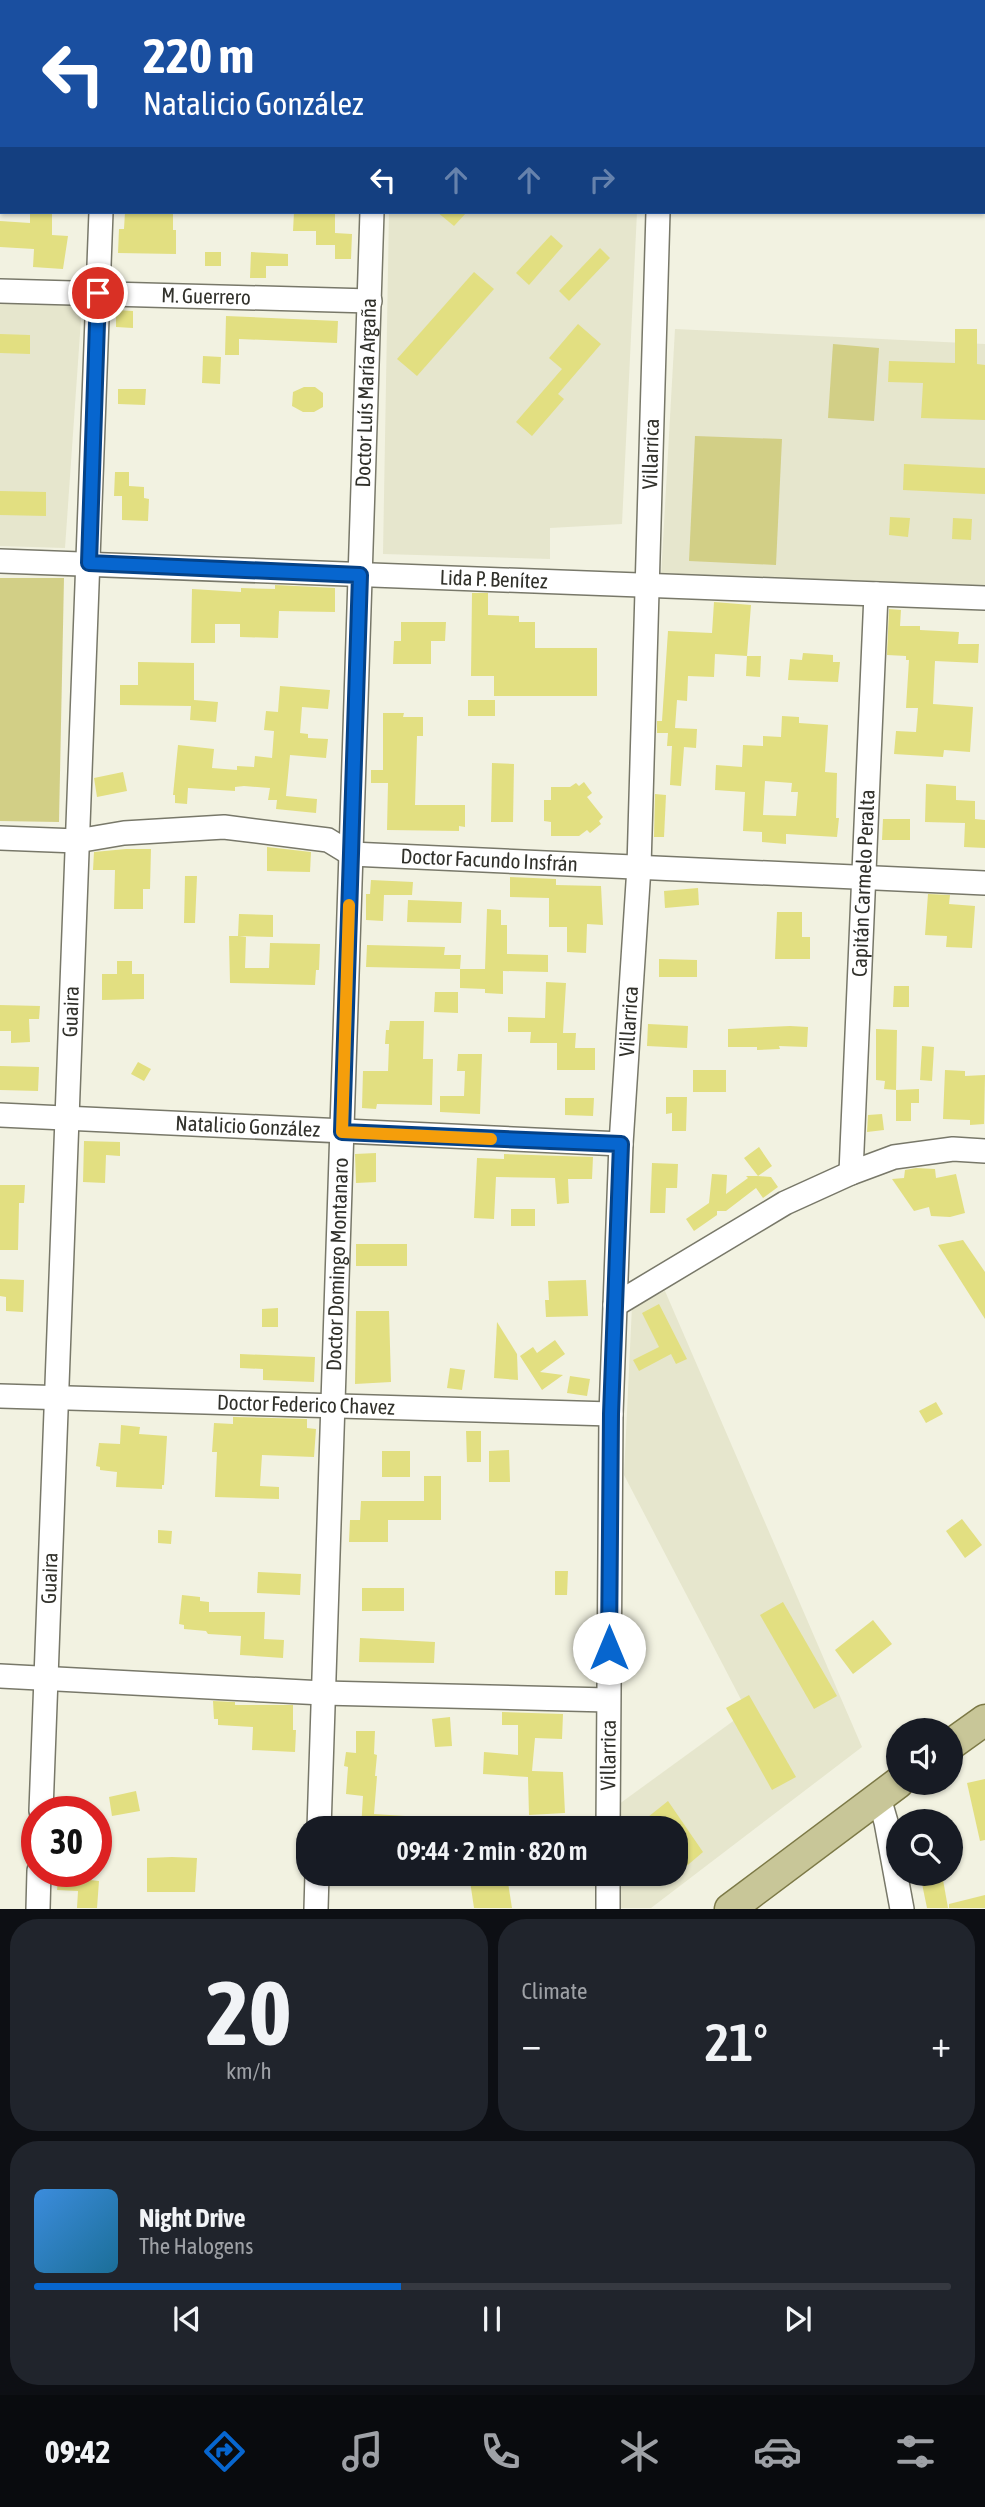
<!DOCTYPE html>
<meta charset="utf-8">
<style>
:root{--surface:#171b24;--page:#20242c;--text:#f1f3f6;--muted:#9ea1a6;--line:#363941;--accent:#0766cf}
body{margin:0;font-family:"Asap Condensed",sans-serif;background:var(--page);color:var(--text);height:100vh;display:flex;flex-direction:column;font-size:26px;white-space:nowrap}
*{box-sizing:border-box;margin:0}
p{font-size:23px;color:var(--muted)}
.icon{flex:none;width:38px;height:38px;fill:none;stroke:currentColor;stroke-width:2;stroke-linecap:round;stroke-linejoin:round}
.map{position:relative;height:1909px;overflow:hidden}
.sheet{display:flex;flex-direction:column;gap:10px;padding:10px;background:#0d0f14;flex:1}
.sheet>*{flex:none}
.banner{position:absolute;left:0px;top:0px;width:985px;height:214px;box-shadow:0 2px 5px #0004;background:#1a4fa0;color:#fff;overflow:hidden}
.tools{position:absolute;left:886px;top:1718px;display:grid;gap:14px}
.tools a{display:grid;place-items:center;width:77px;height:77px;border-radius:50%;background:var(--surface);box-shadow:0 2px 5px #0004;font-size:35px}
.speed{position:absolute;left:21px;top:1796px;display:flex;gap:14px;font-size:35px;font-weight:700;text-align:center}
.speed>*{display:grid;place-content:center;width:91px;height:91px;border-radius:50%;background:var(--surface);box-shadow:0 2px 5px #0004;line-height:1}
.speed .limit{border:10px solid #d22;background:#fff;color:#111}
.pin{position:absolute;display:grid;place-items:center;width:60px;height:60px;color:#fff;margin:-30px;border:4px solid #fff;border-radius:50%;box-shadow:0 2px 7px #0007}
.me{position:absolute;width:77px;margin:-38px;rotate:0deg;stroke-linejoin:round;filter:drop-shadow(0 0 5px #0008)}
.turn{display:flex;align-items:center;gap:24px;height:147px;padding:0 28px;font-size:32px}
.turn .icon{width:91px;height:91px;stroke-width:2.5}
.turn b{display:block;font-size:49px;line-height:60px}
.lanes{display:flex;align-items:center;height:66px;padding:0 28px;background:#0003;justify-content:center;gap:35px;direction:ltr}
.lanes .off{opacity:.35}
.big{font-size:52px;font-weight:600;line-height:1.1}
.sheet .card{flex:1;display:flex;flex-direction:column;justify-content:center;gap:10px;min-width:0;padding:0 24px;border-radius:28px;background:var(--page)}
.sheet .dial{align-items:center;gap:0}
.dial b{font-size:91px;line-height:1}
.song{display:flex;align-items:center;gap:21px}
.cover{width:84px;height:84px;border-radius:10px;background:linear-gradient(135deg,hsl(210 70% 55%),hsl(200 70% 35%))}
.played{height:7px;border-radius:4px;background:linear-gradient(90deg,var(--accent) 40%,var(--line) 40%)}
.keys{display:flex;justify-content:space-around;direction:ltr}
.heat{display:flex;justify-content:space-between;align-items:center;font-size:38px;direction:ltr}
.sheet .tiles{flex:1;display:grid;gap:10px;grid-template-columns:1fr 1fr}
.card:last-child{grid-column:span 2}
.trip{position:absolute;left:296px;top:1816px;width:392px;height:70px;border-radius:28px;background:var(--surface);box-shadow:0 2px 5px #0004;font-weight:600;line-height:70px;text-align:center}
.menu{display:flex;height:112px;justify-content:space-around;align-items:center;background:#090b0e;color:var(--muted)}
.menu .icon{width:49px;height:49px}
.menu .current{color:var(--accent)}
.menu b{font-size:32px;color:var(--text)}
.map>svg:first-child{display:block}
</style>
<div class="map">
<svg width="985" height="1909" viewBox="0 0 985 1909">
<rect width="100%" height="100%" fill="#f2f2e1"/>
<g fill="#e6e6cd">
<path d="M389 212H637L622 524 550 528V559L383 554Z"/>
<path d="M0 303 82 305 65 548 0 546Z"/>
<path d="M675 329 985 344V586L661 577Z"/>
<path d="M665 1291 862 1747 651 1908H618L617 1874H676V1829H615V1807L747 1711 624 1475 632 1306Z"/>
</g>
<g fill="#d2cf86">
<path d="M833 344 879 348 874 421 828 418Z"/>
<path d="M695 436 782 439 776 565 689 561Z"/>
<path d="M0 578H64L59 822 0 821Z"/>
</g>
<g fill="#e2df81" fill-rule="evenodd">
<path d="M30 212H52V235L68 236 63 269 33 267 34 249 0 247V221L30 223Z"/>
<path d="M125 212 173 213V230H176V254L118 253 119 229H124Z"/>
<path d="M294 212H335V233L352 234 351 259H335V245H316V231H293Z"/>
<path d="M437 212H467L454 226Z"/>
<path d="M551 235 563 246 529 285 516 273Z"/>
<path d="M600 248 610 258 569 301 559 291Z"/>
<rect x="205" y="252" width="16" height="14"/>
<path d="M251 252 288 254V266H266V278H250Z"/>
<path d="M474 272 494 289 417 376 397 359Z"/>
<path d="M116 310 133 311V328L116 327Z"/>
<path d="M226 316 338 321 337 343 239 339V355H225Z"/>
<path d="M578 324 601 344 558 394 564 399 532 436 516 422 562 369 549 358Z"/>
<path d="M955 329H977V364L985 365V420L921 418 923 383 888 382 889 361 955 363Z"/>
<path d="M0 334 30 335V354L0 353Z"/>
<path d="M203 356 221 357 220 384 202 383Z"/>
<path d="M304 387H315L323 393V407L314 412H303L292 406 293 392Z"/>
<path d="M118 389H146L145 405 118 404Z"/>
<path d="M904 464 985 468V494L903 490Z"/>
<path d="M115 472H129V486L144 487V498L149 499 148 521 122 520V496H114Z"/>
<path d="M0 491 46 492V516L0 515Z"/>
<path d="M890 517 910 518 908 537 889 535Z"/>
<path d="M953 518 972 519 971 540 952 539Z"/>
<path d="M275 585 335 588V612L279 611 278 638 240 637V624H215V643H191L192 589 241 592V588L275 589Z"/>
<path d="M472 593H488V615L519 616V622H535V648H597V696H494V676H471Z"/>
<path d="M714 602 751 605 747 656 715 654 714 677 688 676 687 701 677 700 675 728 697 729 696 748 684 747 681 786 670 785 672 746H667L668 733H657V721H662L668 631 712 633Z"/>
<path d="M889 609 901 610 900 626H920V630L959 632 958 644H979L978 663 935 661 933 704 973 707 970 752 944 750 943 757 894 754 896 731 916 732 918 708H906L909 660H906V656L887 655Z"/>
<path d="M401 622H446L445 641H431V664H393L394 641H401Z"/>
<path d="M803 653 833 655V662H840L838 682 788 680 790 659 802 660Z"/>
<path d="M747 656H761L760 677 746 676Z"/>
<path d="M138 662 194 663V700L218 702 216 722 190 720 191 706 120 705V685H138Z"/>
<path d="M280 686 330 690 328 709 302 707 300 733 308 734V738L328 739 326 758 290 755 286 796 317 799 316 813 276 809 277 800H268L270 788 244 786 235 787V791L188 788 187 804 175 803V795H173L178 745 214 749 212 768 237 770V766L254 767 255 756 272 758 274 731 264 730 266 711 278 712Z"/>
<rect x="468" y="700" width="27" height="16"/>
<path d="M383 713H404L403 717H423V736H417L415 805H465V827L459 826V831L387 830 388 783H371V770H383Z"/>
<path d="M782 716 799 717V723L828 725 825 772 837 773 836 818H839L837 837 786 834V844L762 842V832L743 831 745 792 715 790 716 765 742 767 743 745 763 746V736L781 737ZM765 781 792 783 791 792H798L796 816 763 815Z"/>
<path d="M492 763 514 764 513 822H491Z"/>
<path d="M123 772 127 791 97 797 94 778Z"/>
<path d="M584 782 592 793 587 797 603 817 599 821 601 824 590 833 587 830 579 836H551V822L544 821V800H551V787H570L576 783 579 786Z"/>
<path d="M926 784 956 786V800L975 801V819L985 820V848L964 847 965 823 925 822Z"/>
<path d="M655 794 666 795 664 837H654Z"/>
<path d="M883 819H910V840H882Z"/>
<path d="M267 847 311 852 310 872 267 871Z"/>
<path d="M126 849H151L150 889H143V909H114L115 870H93L94 852Z"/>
<path d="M185 876H197L195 923H184Z"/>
<path d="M510 877 556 879V885L601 886 603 925 587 924 586 953 567 952V927H549V898L510 897Z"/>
<path d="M371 880 413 882 412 895H384L383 921 366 920V894H370Z"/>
<path d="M698 888 699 905 665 908 664 891Z"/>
<path d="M928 894 950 895 949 904 975 906 972 948 946 947 947 936 925 935Z"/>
<path d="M408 900 462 902 461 923 407 922Z"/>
<path d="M487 909 501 910V925H507V954L548 955V972L503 971V994L485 993V989L460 988V969H485Z"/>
<path d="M777 912H802V937H810V959H775Z"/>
<path d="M239 914 273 915V937L239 936 246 937 245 968H269L270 943 320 944 319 970H316L315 985 230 983 229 936H238Z"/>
<path d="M367 945 445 947 444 955H461L460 969 366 967Z"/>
<path d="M659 959 697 960V977H659Z"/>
<path d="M117 961H132V974H144V999L102 1000V974H117Z"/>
<path d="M546 982 566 983 563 1033H576L575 1048H595V1070H557V1043H530L531 1032H508V1017L545 1018Z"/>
<path d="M894 986H909V1007H893Z"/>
<path d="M435 992H458V1013L434 1012Z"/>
<path d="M0 1005 40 1006 39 1019H29L30 1042 11 1043V1031H0Z"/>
<path d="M390 1021H424L423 1059H433L432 1105 377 1104 376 1109 362 1108 363 1071H388L389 1044H385L386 1030H389Z"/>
<path d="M648 1024 688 1026 687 1048 647 1046Z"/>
<path d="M790 1026 808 1027 807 1047 779 1046 780 1049 757 1050V1047H728V1029Z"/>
<path d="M876 1029 897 1030 896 1090 884 1089 885 1081 876 1080Z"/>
<path d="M922 1046 934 1047 932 1081 920 1080Z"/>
<path d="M458 1054H482L480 1114 440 1112V1096H464L465 1071H457Z"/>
<path d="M138 1062 151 1069 144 1081 131 1074Z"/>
<path d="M0 1066 39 1067 38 1091 0 1090Z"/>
<rect x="693" y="1070" width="33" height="22"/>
<path d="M945 1070 965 1071V1076L985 1075 984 1124 970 1125V1120L943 1119Z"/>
<path d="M919 1089V1103H911V1121H896V1090Z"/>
<path d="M666 1097H687L686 1131H672V1113L666 1114Z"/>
<path d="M565 1098H594L593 1116 565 1115Z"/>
<path d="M882 1114 884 1130 867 1132 868 1115Z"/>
<path d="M84 1141 120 1142V1156L106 1155 105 1183 83 1182Z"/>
<path d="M759 1147 772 1166 758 1176 771 1177 778 1187 763 1198 756 1188 726 1211H717V1215L694 1231 686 1219 709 1203 712 1174 727 1175 726 1194 748 1178 746 1176H758L744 1158Z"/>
<path d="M376 1153V1182L356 1183 355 1154Z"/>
<path d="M504 1154 593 1157 592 1179H568L569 1203 557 1204 555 1178 496 1177 494 1219 474 1218 477 1158 504 1159Z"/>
<path d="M652 1163 678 1164 677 1188H666L665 1213H650Z"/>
<path d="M916 1168 935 1169 936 1178 956 1174 965 1213 950 1217 931 1216 929 1207 914 1211 892 1179 904 1178 905 1170Z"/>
<path d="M0 1185H25L24 1203H19L18 1250H0Z"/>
<rect x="511" y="1209" width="24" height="17"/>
<path d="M963 1240 985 1272V1319L938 1245Z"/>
<rect x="356" y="1244" width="51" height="22"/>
<path d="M0 1279 24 1280 23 1312 6 1311V1297L0 1296Z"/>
<path d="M586 1280 588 1316 546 1317 545 1300H549L548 1281Z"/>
<path d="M659 1304 687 1359 676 1364 671 1354 639 1371 633 1360 659 1347 642 1313Z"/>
<path d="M278 1308V1327H262V1309Z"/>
<path d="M356 1311H389L391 1382 355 1384Z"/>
<path d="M497 1322 517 1354 518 1380 494 1378Z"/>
<path d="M555 1340 565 1354 540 1372 563 1375 542 1390 520 1356 533 1347 537 1353Z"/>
<path d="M240 1354 315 1357 314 1382 263 1380V1369L240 1368Z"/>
<path d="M450 1368 465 1370 462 1390 447 1388Z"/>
<path d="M570 1376 590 1379 587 1396 567 1393Z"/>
<path d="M936 1402 943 1414 926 1423 919 1411Z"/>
<path d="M233 1417 307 1419V1428L316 1429 314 1457 262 1455 260 1486 279 1487V1499L215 1497 217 1452H212L214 1423 233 1424Z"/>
<path d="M121 1425 140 1427 139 1434 167 1436 164 1485H162V1489L116 1487 117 1472 100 1470V1467L96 1466 99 1443 120 1444Z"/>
<path d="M466 1431H481V1462H467Z"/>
<path d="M509 1450 510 1482H489V1451Z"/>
<rect x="382" y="1451" width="28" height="26"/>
<path d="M424 1476H441V1520H388V1542H349L350 1520H360L361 1501H424Z"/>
<path d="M962 1519 982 1545 965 1558 946 1531Z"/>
<path d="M158 1530 172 1531 171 1544 158 1543Z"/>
<path d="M555 1571H568L567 1595H555Z"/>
<path d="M258 1572 301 1574 300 1595 257 1593Z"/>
<rect x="362" y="1588" width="42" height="23"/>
<path d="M182 1595 200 1597V1601L209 1602V1612H265L264 1639 284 1640 283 1658 240 1655 241 1636 208 1634 206 1631 184 1629V1625L179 1624Z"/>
<path d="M783 1602 837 1696 814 1709 760 1615Z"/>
<path d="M873 1620 892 1644 853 1674 835 1650Z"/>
<path d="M360 1638 435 1642 434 1663 359 1662Z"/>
<path d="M749 1695 796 1777 772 1790 726 1708Z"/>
<path d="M213 1701 235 1702V1705H293V1730H296L295 1752 252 1750 253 1727 218 1725V1719H214Z"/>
<path d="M502 1712 563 1714 562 1739 535 1738 532 1771 563 1772 565 1813 529 1815 528 1777 483 1774 484 1752 518 1755V1725H502Z"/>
<path d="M450 1717 452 1746 435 1747 432 1719Z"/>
<path d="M356 1731H375L374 1754 377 1755 375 1776H377L374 1814 405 1816 404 1829H361L363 1796 346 1794 348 1767 344 1766 346 1752 356 1753Z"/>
<path d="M985 1779V1840L980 1841 967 1783Z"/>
<path d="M136 1791 140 1811 112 1816 109 1797Z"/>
<path d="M668 1801 703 1852 676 1875V1829H633Z"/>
<path d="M172 1857 197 1858 195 1892H147V1858Z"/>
<path d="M59 1871H81L80 1879 99 1881 97 1908H77L78 1891 57 1890Z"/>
<path d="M920 1874H942L948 1908H927Z"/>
<path d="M507 1876 512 1908H474L470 1881Z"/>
<path d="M985 1895V1908H949V1904Z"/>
</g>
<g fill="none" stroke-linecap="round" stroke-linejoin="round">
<g stroke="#787869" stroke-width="26">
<g id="minor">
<path d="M108 2V0"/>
<path d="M379 2 380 0"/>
<path d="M665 2V0"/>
<path d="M0 20H2"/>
<path id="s1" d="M0 291 370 301"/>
<path id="s2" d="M0 561 985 598"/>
<path id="s3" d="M0 838 77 841 124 833 224 827 328 840 351 854 985 883"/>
<path id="s4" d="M0 1115 621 1144"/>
<path id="s5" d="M851 1173 876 594"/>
<path d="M615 1305 785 1203 851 1173 894 1157 953 1149 985 1151"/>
<path id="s6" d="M0 1396 611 1414"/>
<path d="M0 1676 323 1693 608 1700"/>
<path d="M879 1798 886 1822 902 1909"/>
<path id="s7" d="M41 1811 101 212"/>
<path id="s8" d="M319 1829 372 212"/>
<path id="s9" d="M608 1829 611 1414 621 1144 639 867 658 212"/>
<path d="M38 1909 39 1871"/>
<path d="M316 1909 317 1874"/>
<path d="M608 1909V1874"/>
</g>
</g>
<g stroke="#7c7946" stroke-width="33">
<g id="major">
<path d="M950 1745 985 1720"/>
<path d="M730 1909 898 1783"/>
</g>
</g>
<use href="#minor" stroke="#fff" stroke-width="23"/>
<use href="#major" stroke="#c8c698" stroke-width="30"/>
</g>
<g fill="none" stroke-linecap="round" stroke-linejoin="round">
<g stroke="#054287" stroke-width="18">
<path id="route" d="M98 293 89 563 360 575 342 1132 621 1144 611 1414 609 1648"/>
</g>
<use href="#route" stroke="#0766cf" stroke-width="12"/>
<path stroke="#f59e0b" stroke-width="12" d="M349 905 342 1132 491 1139"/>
</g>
<g text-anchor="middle" stroke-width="7" stroke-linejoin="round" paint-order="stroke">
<g font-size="21" fill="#31312b" stroke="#fff">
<text dy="7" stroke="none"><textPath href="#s1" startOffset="206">M. Guerrero</textPath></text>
<text dy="7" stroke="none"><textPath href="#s8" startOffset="1437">Doctor Luís María Argaña</textPath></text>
<text dy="7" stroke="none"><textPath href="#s9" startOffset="1376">Villarrica</textPath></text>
<text dy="7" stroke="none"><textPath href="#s2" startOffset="494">Lida P. Benítez</textPath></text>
<text dy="7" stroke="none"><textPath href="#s3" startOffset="495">Doctor Facundo Insfrán</textPath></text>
<text dy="7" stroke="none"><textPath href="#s5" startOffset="290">Capitán Carmelo Peralta</textPath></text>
<text dy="7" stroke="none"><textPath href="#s7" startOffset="800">Guaira</textPath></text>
<text dy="7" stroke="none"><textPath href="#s9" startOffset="808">Villarrica</textPath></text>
<text dy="7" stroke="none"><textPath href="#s4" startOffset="248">Natalicio González</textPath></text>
<text dy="7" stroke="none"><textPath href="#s8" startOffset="565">Doctor Domingo Montanaro</textPath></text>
<text dy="7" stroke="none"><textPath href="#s6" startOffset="306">Doctor Federico Chavez</textPath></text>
<text dy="7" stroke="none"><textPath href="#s7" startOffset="233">Guaira</textPath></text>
<text dy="7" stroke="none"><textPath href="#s9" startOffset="74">Villarrica</textPath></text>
</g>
</g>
</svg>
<div class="tools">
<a><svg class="icon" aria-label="sound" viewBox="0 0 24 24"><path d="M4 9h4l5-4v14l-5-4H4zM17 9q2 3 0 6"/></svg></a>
<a><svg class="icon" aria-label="search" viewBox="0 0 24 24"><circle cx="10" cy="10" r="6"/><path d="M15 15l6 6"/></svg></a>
</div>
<div class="speed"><div class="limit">30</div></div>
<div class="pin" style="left:98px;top:293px;background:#d93025"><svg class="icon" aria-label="arrive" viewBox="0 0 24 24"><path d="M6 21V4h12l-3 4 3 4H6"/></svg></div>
<svg class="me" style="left:609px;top:1648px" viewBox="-20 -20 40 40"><circle r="19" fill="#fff"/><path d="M0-13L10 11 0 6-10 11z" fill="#0766cf"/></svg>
<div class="trip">09:44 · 2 min · 820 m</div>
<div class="banner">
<div class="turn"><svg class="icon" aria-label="left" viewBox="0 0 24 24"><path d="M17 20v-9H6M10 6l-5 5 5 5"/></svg><div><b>220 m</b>Natalicio González</div></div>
<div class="lanes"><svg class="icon" aria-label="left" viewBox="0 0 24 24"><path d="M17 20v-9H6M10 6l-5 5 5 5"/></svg><svg class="icon off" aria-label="ahead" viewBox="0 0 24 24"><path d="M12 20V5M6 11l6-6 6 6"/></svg><svg class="icon off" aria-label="ahead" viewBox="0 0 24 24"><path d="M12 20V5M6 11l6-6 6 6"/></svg><svg class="icon off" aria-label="right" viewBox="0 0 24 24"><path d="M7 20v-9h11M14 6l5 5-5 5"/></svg></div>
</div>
</div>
<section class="sheet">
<div class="tiles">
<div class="card dial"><b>20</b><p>km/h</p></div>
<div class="card"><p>Climate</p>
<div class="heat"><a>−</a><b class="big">21°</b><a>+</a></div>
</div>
<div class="card">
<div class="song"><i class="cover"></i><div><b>Night Drive</b><p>The Halogens</p></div></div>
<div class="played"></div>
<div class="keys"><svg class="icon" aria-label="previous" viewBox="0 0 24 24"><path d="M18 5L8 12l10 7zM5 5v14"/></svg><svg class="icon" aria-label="pause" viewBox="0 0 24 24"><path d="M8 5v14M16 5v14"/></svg><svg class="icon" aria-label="next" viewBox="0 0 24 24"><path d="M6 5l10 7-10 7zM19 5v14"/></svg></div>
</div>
</div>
</section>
<nav class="menu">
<b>09:42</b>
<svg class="icon current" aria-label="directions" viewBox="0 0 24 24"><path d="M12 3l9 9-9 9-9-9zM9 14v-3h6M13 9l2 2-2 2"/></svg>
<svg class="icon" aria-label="music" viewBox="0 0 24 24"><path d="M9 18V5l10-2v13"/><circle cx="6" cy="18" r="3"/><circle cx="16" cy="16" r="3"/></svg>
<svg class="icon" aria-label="phone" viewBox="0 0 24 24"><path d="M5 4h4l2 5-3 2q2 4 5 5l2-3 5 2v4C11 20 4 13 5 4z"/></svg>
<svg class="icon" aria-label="climate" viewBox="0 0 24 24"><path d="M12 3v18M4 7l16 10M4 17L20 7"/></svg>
<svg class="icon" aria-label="car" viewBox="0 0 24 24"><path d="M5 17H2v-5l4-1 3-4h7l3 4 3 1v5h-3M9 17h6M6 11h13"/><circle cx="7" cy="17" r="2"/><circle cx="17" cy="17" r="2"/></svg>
<svg class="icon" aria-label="filters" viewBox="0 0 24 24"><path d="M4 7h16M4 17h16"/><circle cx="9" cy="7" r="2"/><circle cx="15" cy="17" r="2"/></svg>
</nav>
